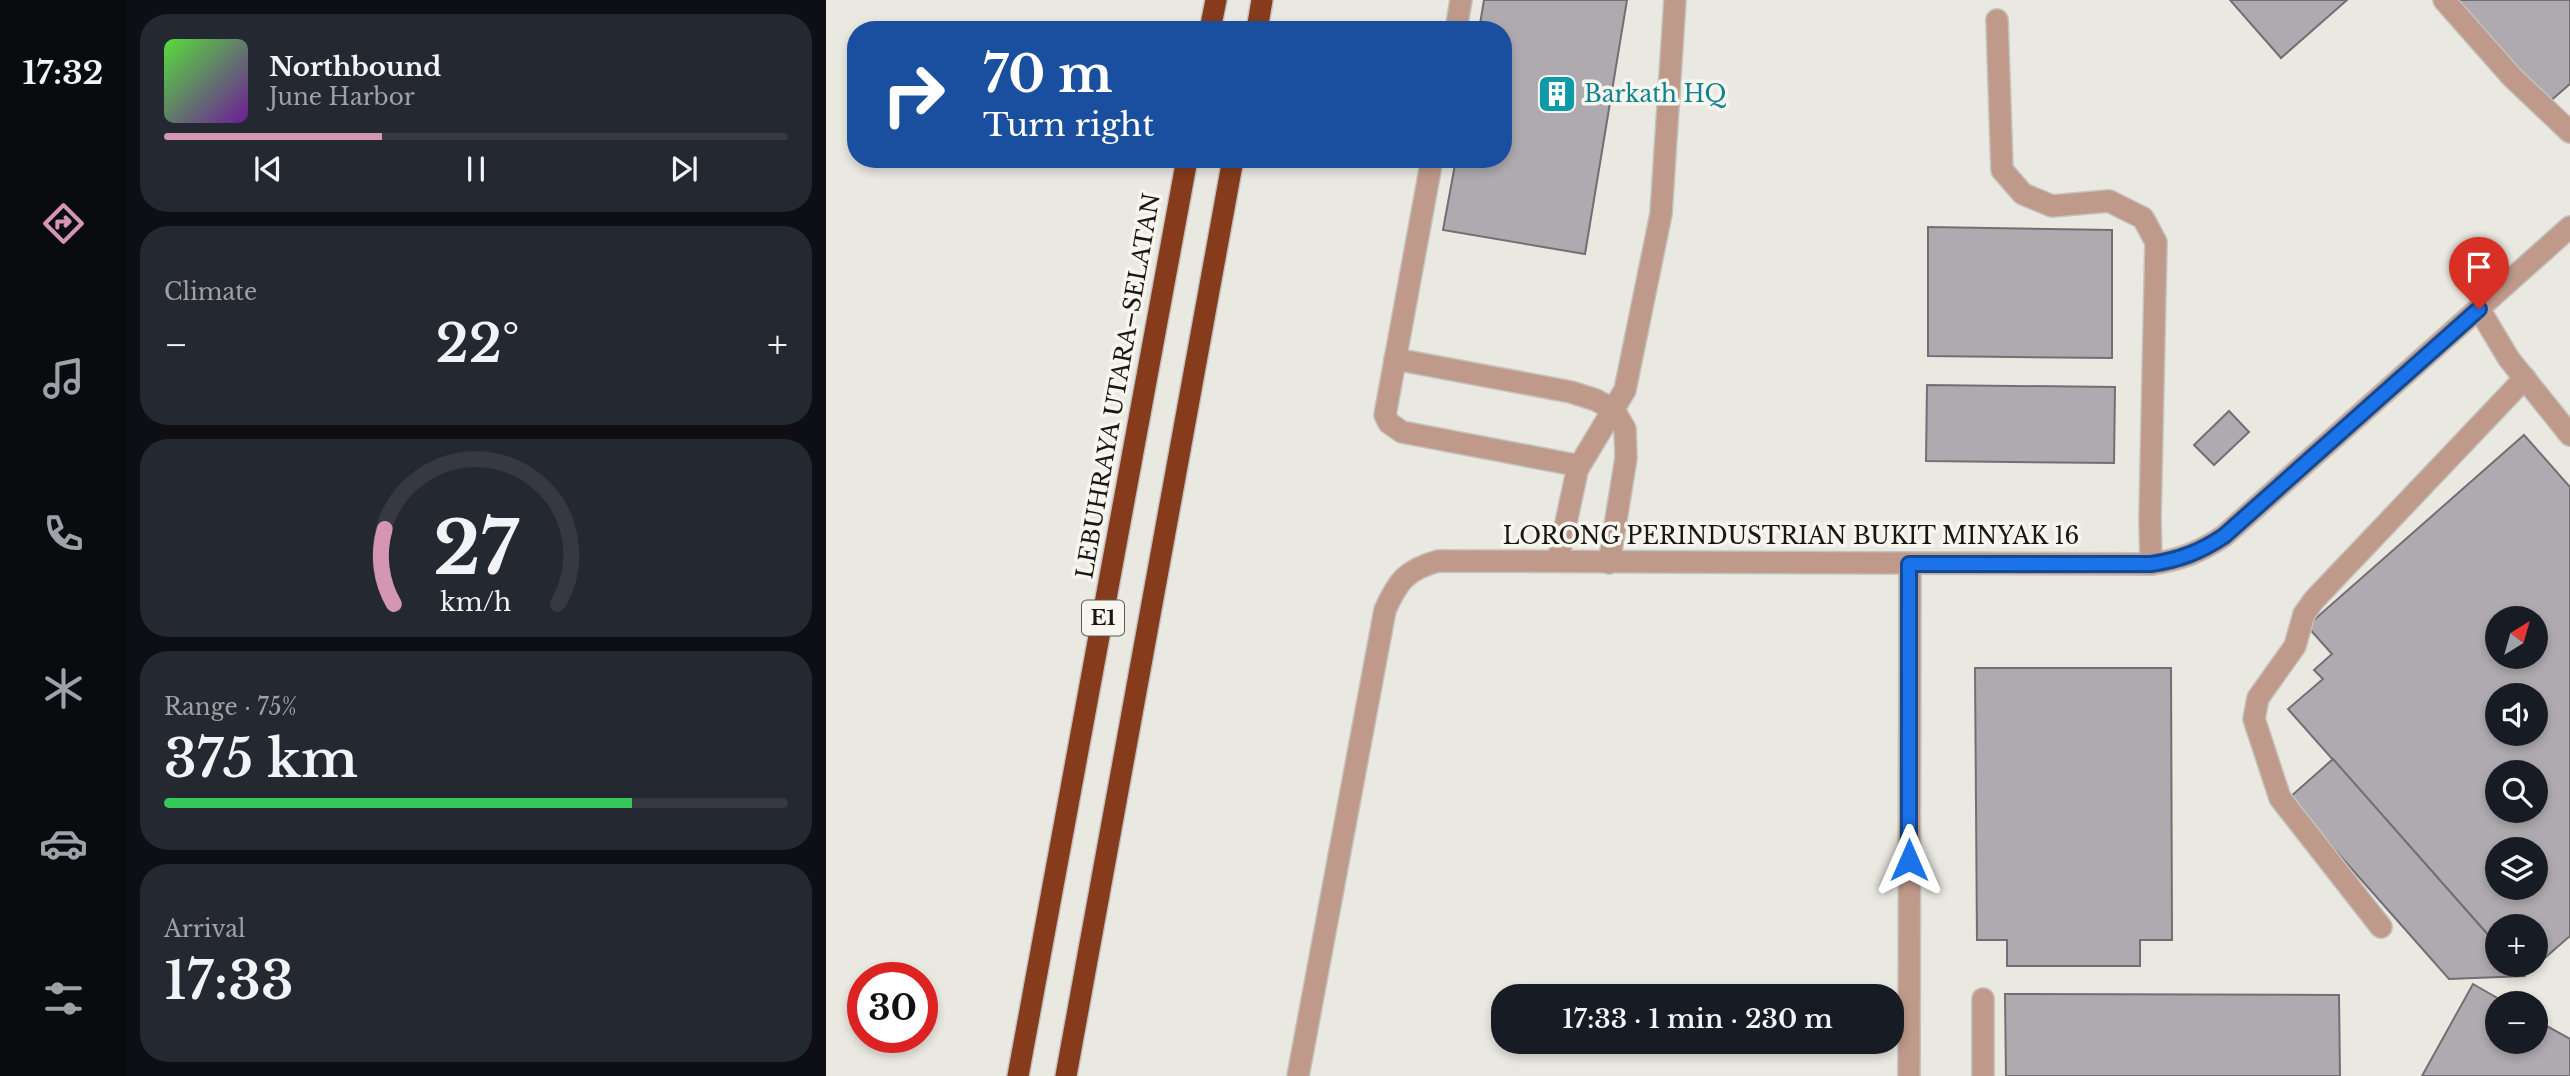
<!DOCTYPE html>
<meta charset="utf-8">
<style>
:root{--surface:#171b24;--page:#242831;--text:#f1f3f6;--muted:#9ea1a6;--line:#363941;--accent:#d596b2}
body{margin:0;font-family:"Libre Baskerville",serif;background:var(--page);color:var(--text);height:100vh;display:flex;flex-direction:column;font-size:26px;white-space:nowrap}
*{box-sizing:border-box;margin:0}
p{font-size:23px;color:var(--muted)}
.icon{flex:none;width:38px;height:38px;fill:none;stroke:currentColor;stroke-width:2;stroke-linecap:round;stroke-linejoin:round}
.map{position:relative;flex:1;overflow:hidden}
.panel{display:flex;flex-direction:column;gap:14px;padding:14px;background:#0d0f14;width:700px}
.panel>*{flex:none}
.guide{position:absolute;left:21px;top:21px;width:665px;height:147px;border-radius:28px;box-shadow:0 4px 10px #0003;background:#1a4fa0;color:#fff;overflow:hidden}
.needle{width:46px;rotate:37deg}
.controls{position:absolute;left:1659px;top:606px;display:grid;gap:14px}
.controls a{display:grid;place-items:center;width:63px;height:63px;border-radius:50%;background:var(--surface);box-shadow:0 4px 10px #0003;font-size:35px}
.speed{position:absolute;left:21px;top:962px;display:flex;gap:14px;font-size:35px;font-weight:700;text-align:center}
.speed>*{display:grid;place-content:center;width:91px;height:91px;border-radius:50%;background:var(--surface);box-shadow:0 4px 10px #0003;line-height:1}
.speed .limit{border:10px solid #d22;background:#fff;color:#111}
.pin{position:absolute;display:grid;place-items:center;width:60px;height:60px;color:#fff;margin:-72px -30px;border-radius:50% 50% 50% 0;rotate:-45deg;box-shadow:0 0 7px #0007}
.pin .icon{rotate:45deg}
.me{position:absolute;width:77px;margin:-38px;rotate:0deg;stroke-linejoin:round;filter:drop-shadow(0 0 5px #0008)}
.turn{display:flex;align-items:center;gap:24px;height:147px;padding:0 21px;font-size:32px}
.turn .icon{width:91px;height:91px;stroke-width:2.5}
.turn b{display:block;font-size:49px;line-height:60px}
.big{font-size:52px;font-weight:600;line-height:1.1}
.panel .tile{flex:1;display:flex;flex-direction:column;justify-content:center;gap:10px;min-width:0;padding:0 24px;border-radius:28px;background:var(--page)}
.panel .dial{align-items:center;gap:0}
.dial svg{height:182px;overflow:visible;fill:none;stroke:var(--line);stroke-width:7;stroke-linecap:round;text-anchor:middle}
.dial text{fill:var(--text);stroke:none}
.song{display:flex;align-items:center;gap:21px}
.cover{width:84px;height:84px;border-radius:10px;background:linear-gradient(135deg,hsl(110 70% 55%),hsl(280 70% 35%))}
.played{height:7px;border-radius:4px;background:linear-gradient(90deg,var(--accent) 35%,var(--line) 35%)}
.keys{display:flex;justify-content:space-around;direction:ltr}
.heat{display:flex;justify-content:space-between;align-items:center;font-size:38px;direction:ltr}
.charge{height:10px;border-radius:5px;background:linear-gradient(90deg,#34c759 75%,var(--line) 0)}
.trip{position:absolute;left:665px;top:984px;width:413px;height:70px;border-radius:28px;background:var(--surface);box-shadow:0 4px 10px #0003;font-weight:600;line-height:70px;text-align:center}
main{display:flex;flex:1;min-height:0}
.tabs{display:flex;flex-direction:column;width:126px;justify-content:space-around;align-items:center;background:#090b0e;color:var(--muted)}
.tabs .icon{width:49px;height:49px}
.tabs .selected{color:var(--accent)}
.tabs b{font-size:32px;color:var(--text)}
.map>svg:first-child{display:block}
</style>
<main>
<nav class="tabs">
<b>17:32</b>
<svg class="icon selected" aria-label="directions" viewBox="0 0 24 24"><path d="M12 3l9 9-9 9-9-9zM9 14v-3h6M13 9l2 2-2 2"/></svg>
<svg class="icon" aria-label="music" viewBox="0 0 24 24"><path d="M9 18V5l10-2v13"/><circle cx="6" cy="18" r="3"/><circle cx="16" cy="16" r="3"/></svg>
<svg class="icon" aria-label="phone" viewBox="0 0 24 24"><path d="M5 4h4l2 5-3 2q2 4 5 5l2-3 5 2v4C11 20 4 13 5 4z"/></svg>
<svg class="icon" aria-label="climate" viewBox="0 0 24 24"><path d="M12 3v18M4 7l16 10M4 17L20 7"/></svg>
<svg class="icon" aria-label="car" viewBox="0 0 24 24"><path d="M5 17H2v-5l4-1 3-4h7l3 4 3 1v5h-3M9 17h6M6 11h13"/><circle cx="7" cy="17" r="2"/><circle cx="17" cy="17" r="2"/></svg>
<svg class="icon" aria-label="filters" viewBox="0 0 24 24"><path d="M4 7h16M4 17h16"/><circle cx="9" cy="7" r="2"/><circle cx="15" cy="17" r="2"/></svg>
</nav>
<section class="panel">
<div class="tile">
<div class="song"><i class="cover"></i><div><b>Northbound</b><p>June Harbor</p></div></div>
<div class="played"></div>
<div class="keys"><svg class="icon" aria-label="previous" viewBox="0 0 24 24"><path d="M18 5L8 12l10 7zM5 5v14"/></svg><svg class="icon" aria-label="pause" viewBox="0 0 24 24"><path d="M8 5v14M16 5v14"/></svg><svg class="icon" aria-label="next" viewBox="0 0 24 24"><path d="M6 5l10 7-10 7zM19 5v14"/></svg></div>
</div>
<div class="tile"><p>Climate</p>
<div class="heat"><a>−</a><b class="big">22°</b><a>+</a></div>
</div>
<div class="tile dial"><svg viewBox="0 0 100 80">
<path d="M14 69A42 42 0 1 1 86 69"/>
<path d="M14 69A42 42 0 0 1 10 36" stroke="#d596b2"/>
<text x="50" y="56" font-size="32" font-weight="700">27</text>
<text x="50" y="72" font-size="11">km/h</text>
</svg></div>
<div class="tile"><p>Range · 75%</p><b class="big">375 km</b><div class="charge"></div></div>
<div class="tile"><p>Arrival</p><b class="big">17:33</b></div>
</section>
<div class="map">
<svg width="1744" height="1076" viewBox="0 0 1744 1076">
<rect width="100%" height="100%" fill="#e9e8e1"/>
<g fill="#afaaaf" stroke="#736e73" stroke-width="2" fill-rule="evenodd">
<path d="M658 0H801L759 254 617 230 630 159H677V30H653Z"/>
<path d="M1404 0H1521L1455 58Z"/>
<path d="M1632 0H1744V84L1722 103Z"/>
<path d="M1102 227 1286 230V358L1102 356Z"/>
<path d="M1101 385 1289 387 1288 463 1100 461Z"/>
<path d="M1403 411 1423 432 1388 465 1368 445Z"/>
<path d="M1698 435 1744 487V936L1698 976 1688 964H1710V926H1671V945L1462 709 1497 679 1488 670 1506 654 1481 626ZM1671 618H1710V656H1671ZM1671 695H1710V733H1671ZM1671 772H1710V810H1671ZM1671 849H1710V887H1671Z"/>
<path d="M1149 668H1345L1346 940H1314V966H1181V940H1151Z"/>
<path d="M1507 759 1671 945V964H1688L1698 976 1623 979 1463 798Z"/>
<path d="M1647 984 1680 1003H1671V1041H1710V1020L1744 1039V1076H1596Z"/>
<path d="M1179 994 1513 995 1514 1076H1180Z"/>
</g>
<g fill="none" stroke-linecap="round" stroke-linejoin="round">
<g stroke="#c3c2bc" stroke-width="24">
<g id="minor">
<path d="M1618 0 1686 77 1744 132"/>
<path d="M1171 20 1176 170 1197 194 1226 206 1283 201 1317 218 1330 242 1324 518 1325 564"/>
<path d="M630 30 635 0"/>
<path d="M606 159 559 415 563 423 576 432 744 464 751 470 750 476 732 560"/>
<path d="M1653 309 1683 359 1744 435"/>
<path d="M569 359 745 392 770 400 788 410 799 429 800 458 783 563"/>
<path d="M751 470 799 390 835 214 849 0"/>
<path d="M1555 927 1454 798 1428 719 1432 698 1469 646 1478 614 1488 600 1699 378"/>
<path d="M1157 999V1076"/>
<path d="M472 1076 559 610C572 581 580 570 612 561L1325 564C1354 560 1374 552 1398 536L1744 227"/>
<path d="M1083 1076 1084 564"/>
</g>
</g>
<g stroke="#c3c2bc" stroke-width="24">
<g id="highway">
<path d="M384 30 390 0"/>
<path d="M431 30 436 0"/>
<path d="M192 1076 361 159"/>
<path d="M240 1076 407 159"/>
</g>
</g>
<use href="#minor" stroke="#bf998a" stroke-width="21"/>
<use href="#highway" stroke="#863b1c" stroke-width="21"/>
</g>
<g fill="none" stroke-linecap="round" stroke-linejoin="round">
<g stroke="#114b97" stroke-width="18">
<path id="route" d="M1083 860V564H1325C1353 560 1374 552 1398 536L1653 309"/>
</g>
<use href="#route" stroke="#1a73e8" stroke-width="12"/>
</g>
<defs>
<g id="building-square" transform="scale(2.0125)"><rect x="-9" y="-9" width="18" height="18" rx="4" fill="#0f9aa8" stroke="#f6f5ee"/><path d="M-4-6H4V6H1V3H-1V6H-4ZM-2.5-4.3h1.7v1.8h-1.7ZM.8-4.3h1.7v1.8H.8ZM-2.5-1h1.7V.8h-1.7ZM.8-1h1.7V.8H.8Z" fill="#fff"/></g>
</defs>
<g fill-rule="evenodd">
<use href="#building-square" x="731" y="94"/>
</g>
<g text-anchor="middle" stroke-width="7" stroke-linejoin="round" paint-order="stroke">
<rect fill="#f6f5ee" stroke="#5a5a55" stroke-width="2" x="256" y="600.5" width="42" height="35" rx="5"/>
<g font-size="21" font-weight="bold" fill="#171714">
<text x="277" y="625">E1</text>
</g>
<g font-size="23" fill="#0d838f" stroke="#f6f5ee" text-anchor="start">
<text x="758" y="102">Barkath HQ</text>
</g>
<g font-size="23" fill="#171714" stroke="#f6f5ee">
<text transform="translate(292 386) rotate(-80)" y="8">LEBUHRAYA UTARA–SELATAN</text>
<text x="965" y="544">LORONG PERINDUSTRIAN BUKIT MINYAK 16</text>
</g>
</g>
</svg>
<div class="controls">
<a><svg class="needle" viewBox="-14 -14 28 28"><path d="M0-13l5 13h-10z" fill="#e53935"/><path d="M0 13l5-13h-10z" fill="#9ea1a6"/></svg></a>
<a><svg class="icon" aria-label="sound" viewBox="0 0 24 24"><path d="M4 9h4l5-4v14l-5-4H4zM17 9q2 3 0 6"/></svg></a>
<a><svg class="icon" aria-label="search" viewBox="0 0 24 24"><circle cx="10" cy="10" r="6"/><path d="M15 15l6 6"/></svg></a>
<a><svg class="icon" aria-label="layers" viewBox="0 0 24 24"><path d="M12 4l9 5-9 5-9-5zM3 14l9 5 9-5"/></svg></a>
<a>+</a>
<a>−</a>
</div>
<div class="speed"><div class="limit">30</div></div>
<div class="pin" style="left:1653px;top:309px;background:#d93025"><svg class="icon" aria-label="arrive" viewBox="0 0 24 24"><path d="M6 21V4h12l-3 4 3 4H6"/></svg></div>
<svg class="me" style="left:1083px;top:860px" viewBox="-20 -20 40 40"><path d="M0-17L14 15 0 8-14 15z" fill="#1a73e8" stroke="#fff" stroke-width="4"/></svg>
<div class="trip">17:33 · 1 min · 230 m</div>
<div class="guide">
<div class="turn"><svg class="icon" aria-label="right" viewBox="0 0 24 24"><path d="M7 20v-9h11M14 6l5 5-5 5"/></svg><div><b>70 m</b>Turn right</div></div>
</div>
</div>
</main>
